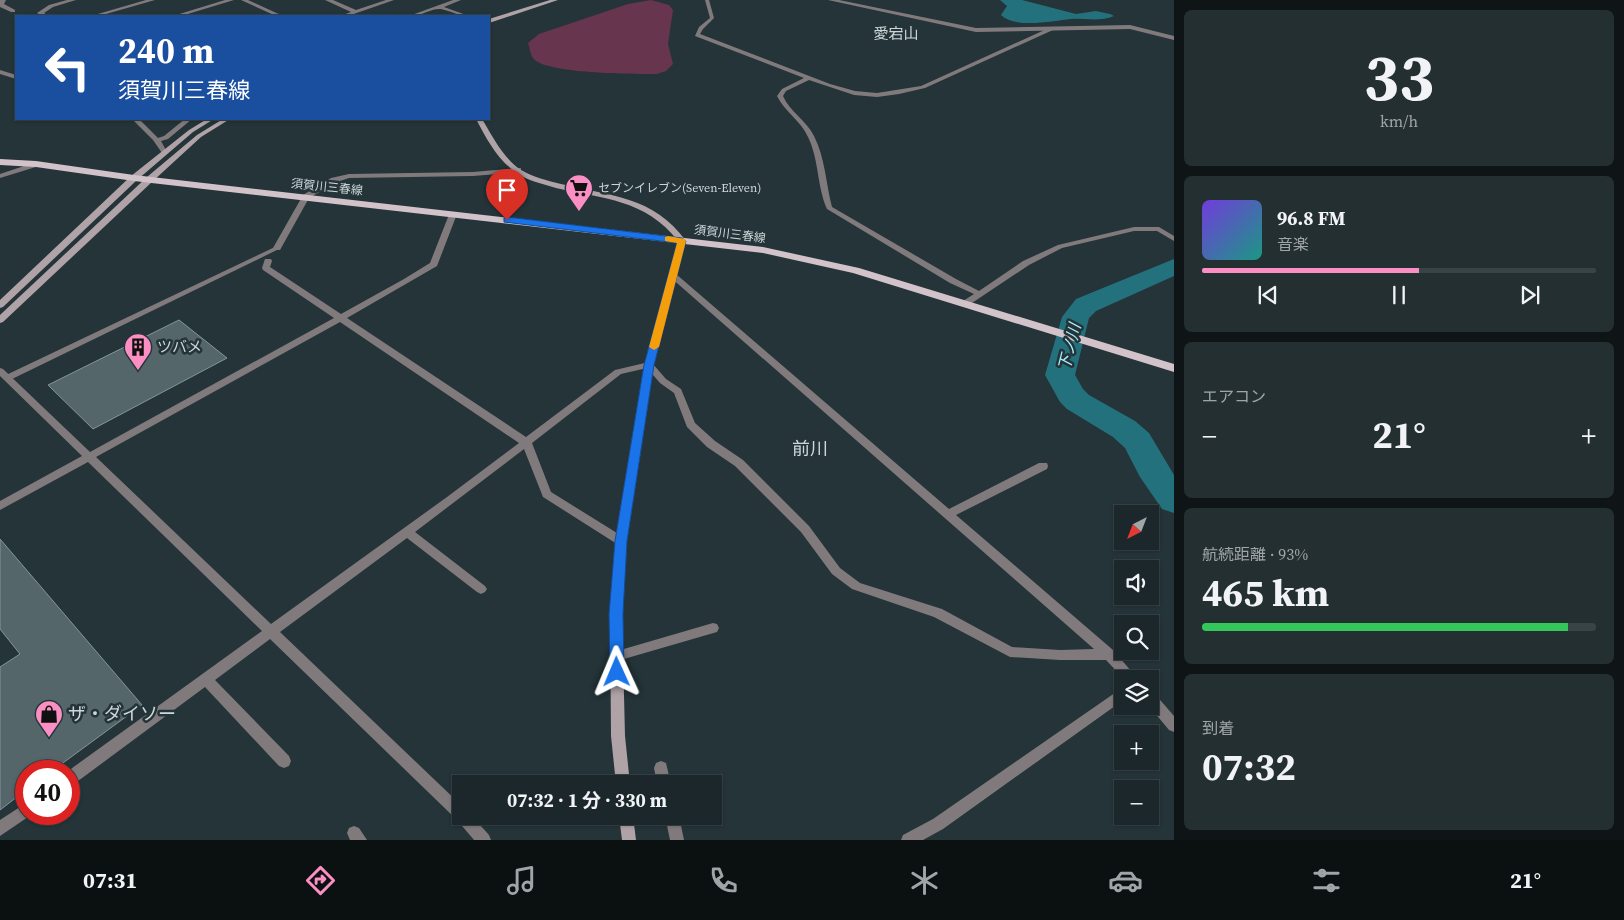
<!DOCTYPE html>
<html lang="ja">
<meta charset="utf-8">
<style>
:root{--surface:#1b272a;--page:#242f32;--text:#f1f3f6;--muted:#a0a5a8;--line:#394447;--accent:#fb8fc4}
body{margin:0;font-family:"Source Serif 4","Noto Sans JP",serif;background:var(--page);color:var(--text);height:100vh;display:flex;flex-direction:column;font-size:19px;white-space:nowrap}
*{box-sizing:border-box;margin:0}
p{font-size:16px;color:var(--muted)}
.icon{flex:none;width:28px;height:28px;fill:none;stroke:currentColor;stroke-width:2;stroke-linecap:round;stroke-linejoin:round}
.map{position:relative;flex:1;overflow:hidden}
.sheet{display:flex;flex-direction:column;gap:10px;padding:10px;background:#0f1517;width:450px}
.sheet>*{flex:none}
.top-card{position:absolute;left:15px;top:15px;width:475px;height:105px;border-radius:0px;box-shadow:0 1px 4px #0004,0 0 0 1px var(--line);background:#1a4fa0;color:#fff;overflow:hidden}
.needle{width:32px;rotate:222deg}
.tools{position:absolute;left:1114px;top:505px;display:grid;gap:10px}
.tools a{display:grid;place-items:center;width:45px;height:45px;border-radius:0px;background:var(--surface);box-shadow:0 1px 4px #0004,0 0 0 1px var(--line);font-size:25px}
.speed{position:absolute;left:15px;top:760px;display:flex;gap:10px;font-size:25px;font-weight:700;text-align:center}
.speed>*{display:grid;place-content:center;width:65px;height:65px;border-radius:50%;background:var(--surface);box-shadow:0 1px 4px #0004,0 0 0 1px var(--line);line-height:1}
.speed .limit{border:8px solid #d22;background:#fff;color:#111}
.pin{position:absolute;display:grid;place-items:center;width:42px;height:42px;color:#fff;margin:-51px -21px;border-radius:50% 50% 50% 0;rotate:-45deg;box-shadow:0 0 5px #0007}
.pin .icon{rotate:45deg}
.me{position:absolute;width:55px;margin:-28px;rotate:359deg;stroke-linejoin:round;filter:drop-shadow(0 0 4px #0008)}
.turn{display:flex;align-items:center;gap:18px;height:105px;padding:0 20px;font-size:22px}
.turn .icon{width:65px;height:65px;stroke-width:2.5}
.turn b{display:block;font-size:35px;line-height:42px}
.big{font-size:38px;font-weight:700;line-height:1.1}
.sheet .card{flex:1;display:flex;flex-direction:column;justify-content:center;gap:8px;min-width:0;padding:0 18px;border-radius:8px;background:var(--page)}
.sheet .dial{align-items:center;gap:0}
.dial b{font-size:65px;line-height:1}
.song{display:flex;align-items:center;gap:15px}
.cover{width:60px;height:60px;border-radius:8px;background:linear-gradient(135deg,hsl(260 70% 55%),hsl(170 70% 35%))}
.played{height:5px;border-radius:2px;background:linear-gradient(90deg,var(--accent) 55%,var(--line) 55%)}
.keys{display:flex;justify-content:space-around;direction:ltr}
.heat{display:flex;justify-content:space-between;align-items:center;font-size:28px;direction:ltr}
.charge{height:8px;border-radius:4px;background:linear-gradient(90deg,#34c759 93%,var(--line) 0)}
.trip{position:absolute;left:452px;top:775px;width:270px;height:50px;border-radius:0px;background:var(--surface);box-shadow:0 1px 4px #0004,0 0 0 1px var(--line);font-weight:700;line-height:50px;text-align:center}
.menu{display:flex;height:80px;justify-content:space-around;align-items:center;background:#0b1011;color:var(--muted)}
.menu .icon{width:35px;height:35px}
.menu .active{color:var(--accent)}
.menu b{font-size:22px;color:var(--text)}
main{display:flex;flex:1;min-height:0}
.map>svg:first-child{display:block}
</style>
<main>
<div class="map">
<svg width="1174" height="840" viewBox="0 0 1174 840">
<rect width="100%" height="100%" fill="#243438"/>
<path fill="#67354e" d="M651 0 669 5 673 10 668 44 673 64 666 71 657 74C636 74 543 74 533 58 530 54 530 48 528 43L539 34 628 4Z"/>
<path fill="#24717e" d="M1000 0H1022L1076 14 1096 11 1110 14 1114 16C1100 22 1085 18 1071 19 1053 21 1015 29 1001 15L1007 6Z"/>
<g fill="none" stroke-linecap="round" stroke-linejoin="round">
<path fill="#24717e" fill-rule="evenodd" d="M1174 259V276L1096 311 1089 318 1075 375 1083 389 1089 395 1135 421 1149 433 1174 475V513L1162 509 1140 477 1125 448 1113 437 1067 409 1060 402 1045 375 1062 317 1076 299Z"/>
</g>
<g fill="#54666a" stroke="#83969a">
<path d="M179 320 227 358 93 429 48 385Z"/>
<path d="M0 539 142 705 52 771H26V790L0 810V667L20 654 0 629Z"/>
</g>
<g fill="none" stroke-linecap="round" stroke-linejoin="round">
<g fill="#817a7d" fill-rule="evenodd">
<path d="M705 0H709L714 18 703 29 700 34 830 84 855 91 877 93 921 86 1049 28H1053V30L925 88 899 94 877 97 854 95 809 80 786 91 783 96C790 112 806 120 814 136 825 157 826 184 832 207L956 279 979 291 1023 261 1058 245 1134 227H1159L1174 236V241L1157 231H1134L1062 248 1029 265 969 305H963L962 303 963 301 974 294 950 283 827 209C817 187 819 159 808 137 801 121 785 112 777 96L782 89 804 78 695 36 699 27 710 18Z"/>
<path d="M277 246 279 247V249L10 380 7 381 3 378 4 376Z"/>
</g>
<g fill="#817a7d" fill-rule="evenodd">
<path d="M0 0H6L4 4 15 10V12H11L0 7Z"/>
<path d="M67 0H76L53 7 44 13 49 16H42L37 13 49 5Z"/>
<path d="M146 0H155L99 16H91Z"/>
<path d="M225 0H234L181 16H173Z"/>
<path d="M241 0H248L283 16H276Z"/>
<path d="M325 0H333L356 10 386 0H394L348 16H340L351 12Z"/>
<path d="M453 0H461L444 7 469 16C458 16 451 11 441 9 431 8 420 17 409 16Z"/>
<path d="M828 0H839L976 28 1130 25 1174 36V40L1130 29 976 32Z"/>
<path d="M0 70 16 75V79L0 74Z"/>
<path d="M132 119H139L158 138 164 136 185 119H192L168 139 161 141 167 152 164 154 162 153 153 140Z"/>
<path d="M36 162H39V166L0 178V174Z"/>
<path d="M518 168H521V172L473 176 349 178 337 182 309 198 280 250H277L273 248 303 195 331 178 349 174 473 172Z"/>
<path d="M450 212H456L457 214 437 266 347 318 526 437 615 370 649 362 652 363 666 379 681 389 695 423 715 441 743 460 809 526 840 568 860 583 942 609 1012 647 1060 650 1094 649 669 276 673 273 676 274 949 509 1039 463H1047L1048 466 1047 469 956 515 1113 650 1138 679H1124L1106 660H1060L1010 657 934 617 852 589 832 574 801 532 735 466 707 447 687 427 674 393 660 383 647 368 621 374 532 443 551 492 625 538 627 541 625 544 621 545 617 544 543 497 524 449 415 532 485 586 487 589 485 592 481 594 477 592 407 538 280 632 461 805V816H472L489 835 491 840H474L457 820 270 639 215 680 289 756 291 761 289 766 284 768 279 766 205 687 74 784 69 786 68 771 262 631 88 462 0 510V501L82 456 0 376V368L3 369 90 452 334 318 263 270 262 268 265 259H271L272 261 270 267 341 314 404 279 430 263ZM340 322 519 443 447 497 271 624 96 457Z"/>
<path d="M713 623 717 624 719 628 717 632 617 661 613 660 611 656 613 652 617 651Z"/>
<path d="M1122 688V701L943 829 923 840H901L903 835 933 819Z"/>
<path d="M1150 692 1155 694 1174 716V732L1169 730 1149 706Z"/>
<path d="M661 761 666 763 671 784H657L654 768 656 763Z"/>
<path d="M26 803V814H32L31 815 0 836V820Z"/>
<path d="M665 816H679L684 840H670Z"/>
<path d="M354 826 359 828 367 840H350L347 833 349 828Z"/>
</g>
<g fill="#afa3a8" fill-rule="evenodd">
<path d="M550 0H558L489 23V19Z"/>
<path d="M207 119H214L193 132 137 180 3 307 0 308V300L131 176 189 130Z"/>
<path d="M223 119H230L201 137 153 181 3 322 0 323V315L147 177 197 135Z"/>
<path d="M476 119H482C493 137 503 158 521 170 533 177 548 181 561 184 611 196 653 196 686 241L654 365 627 541 622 614 625 736 630 784H616L611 736 610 614 615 541 644 365 678 241C645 199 604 199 556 188 543 184 528 181 517 173 498 161 486 138 476 119Z"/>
<path d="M619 816H633L636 840H622Z"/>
</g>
<path fill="#d1c3c9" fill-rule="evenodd" d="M0 159 36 161 134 175 763 247 859 268 1174 364V372L853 273 763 253 134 181 36 167 0 165Z"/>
</g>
<path fill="#1a73e8" stroke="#114b97" d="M507 217 682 238 686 241 654 365 627 541 623 614 624 672 622 677 617 679 612 677 610 672 609 614 615 541 644 365 677 243 504 222V218Z"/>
<path fill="#f59e0b" d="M668 236 685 239 686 241 659 347 654 350 649 347 677 243 665 241V237Z"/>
<defs>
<g id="supermarket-pin" transform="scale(1.4375)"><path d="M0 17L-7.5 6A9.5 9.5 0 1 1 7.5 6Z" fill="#fb8fc4" stroke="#243438"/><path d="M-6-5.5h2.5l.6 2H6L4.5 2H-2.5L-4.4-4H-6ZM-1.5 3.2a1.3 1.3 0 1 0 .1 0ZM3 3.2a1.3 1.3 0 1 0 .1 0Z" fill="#111"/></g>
<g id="building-pin" transform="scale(1.4375)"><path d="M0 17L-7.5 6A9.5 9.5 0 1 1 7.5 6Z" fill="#fb8fc4" stroke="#243438"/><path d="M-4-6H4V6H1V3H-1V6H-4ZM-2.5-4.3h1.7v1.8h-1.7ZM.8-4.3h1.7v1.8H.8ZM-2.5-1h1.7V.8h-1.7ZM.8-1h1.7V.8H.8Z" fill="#111"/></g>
<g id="shop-pin" transform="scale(1.4375)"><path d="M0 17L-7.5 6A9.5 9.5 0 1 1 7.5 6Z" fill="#fb8fc4" stroke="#243438"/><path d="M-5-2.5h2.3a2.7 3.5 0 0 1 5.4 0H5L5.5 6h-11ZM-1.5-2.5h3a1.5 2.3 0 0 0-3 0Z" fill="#111"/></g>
</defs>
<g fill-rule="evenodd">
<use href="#supermarket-pin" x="579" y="188"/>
<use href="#building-pin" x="138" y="347"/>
<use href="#shop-pin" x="49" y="714"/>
</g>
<g text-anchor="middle" stroke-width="5" stroke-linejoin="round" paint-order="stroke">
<g font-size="12" fill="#cdd7d9" stroke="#243438">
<text transform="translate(327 187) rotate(6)" y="4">須賀川三春線</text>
<text transform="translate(730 234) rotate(7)" y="4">須賀川三春線</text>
</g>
<g font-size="12" fill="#cdd7d9" stroke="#243438" text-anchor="start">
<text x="598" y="192">セブンイレブン(Seven-Eleven)</text>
</g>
<g font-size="15" fill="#cdd7d9" stroke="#243438">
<text x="896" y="39">愛宕山</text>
</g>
<g font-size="15" fill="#cdd7d9" stroke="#243438" text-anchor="start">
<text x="157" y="352">ツバメ</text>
</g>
<g font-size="16" font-style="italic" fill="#a7f0fe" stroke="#243438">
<text transform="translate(1069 347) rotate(-76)" y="6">下ノ川</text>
</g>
<g font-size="18" fill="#cdd7d9" stroke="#243438">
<text x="810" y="455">前川</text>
</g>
<g font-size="18" fill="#cdd7d9" stroke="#243438" text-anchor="start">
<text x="68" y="720">ザ・ダイソー</text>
</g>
</g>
</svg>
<div class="tools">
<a><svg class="needle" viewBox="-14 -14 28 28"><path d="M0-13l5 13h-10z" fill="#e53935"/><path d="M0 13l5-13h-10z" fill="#a0a5a8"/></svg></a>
<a><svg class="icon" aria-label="sound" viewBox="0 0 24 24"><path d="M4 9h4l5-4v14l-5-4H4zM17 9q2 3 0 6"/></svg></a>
<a><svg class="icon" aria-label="search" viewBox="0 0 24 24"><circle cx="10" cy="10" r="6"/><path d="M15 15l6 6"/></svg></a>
<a><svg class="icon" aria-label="layers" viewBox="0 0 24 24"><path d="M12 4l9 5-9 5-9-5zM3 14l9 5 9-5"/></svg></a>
<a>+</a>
<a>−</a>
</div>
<div class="speed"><div class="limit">40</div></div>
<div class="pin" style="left:507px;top:220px;background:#d93025"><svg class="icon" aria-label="arrive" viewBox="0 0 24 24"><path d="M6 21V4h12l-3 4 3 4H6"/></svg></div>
<svg class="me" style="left:617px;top:672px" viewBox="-20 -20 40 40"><path d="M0-17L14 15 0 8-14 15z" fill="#1a73e8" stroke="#fff" stroke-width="4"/></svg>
<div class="trip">07:32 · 1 分 · 330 m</div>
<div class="top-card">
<div class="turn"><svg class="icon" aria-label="left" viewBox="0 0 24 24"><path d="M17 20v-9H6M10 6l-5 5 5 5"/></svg><div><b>240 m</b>須賀川三春線</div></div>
</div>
</div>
<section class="sheet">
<div class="card dial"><b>33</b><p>km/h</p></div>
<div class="card">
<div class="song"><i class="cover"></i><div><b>96.8 FM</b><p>音楽</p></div></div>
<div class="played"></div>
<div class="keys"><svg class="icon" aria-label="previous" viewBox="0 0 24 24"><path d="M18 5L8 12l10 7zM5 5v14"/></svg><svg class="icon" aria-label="pause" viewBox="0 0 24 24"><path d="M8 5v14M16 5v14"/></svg><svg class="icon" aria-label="next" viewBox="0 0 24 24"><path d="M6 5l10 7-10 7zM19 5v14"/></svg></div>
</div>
<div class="card"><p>エアコン</p>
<div class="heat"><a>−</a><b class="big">21°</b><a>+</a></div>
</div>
<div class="card"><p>航続距離 · 93%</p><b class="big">465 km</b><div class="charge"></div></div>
<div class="card"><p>到着</p><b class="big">07:32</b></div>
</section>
</main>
<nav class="menu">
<b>07:31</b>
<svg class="icon active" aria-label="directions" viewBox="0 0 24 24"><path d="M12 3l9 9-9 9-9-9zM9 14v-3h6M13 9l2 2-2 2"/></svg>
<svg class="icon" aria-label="music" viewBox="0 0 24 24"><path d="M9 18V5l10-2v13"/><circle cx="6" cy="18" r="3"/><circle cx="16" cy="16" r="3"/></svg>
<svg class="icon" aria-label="phone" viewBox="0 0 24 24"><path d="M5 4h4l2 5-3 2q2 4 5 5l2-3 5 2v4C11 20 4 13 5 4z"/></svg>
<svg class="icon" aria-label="climate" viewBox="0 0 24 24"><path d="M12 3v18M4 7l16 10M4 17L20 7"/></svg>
<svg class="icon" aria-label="car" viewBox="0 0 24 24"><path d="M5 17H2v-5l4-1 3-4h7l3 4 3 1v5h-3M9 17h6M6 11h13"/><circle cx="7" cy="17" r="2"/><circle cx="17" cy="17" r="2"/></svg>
<svg class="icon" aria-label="filters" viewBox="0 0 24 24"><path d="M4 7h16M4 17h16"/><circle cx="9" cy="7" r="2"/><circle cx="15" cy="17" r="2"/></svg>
<b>21°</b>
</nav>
